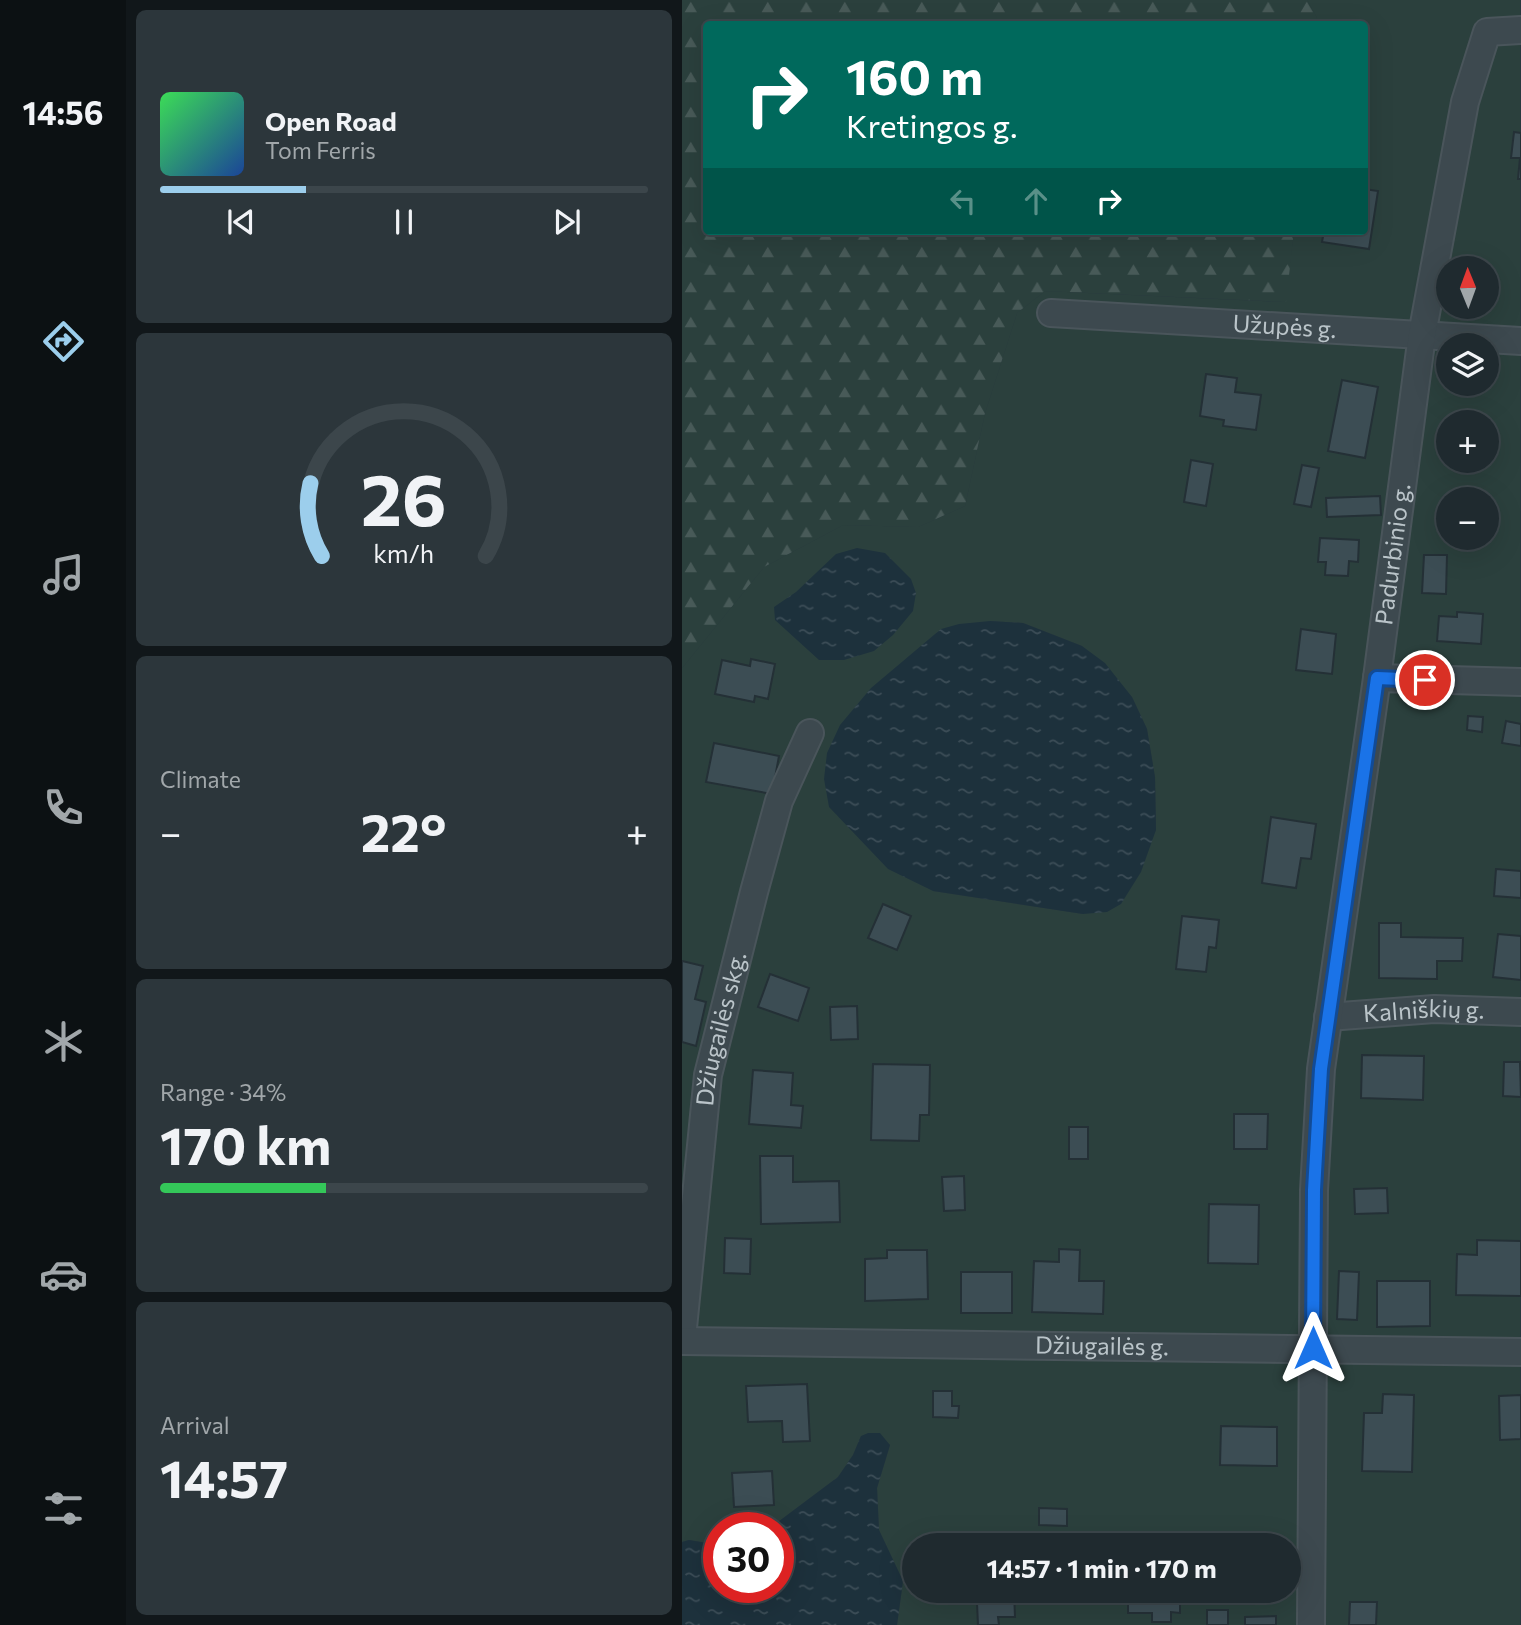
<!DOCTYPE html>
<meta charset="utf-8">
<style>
:root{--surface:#1f2a2f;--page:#2c363b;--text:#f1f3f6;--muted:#a1a7aa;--line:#3c464b;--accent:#9cceec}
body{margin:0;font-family:Commissioner,sans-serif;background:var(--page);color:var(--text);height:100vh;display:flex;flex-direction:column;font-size:26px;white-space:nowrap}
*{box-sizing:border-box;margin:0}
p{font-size:23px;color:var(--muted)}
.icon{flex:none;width:38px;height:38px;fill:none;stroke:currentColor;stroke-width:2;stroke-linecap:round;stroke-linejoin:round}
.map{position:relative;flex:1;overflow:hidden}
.drawer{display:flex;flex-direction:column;gap:10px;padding:10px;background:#11171a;width:556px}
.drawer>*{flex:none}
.banner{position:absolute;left:21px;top:21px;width:665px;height:214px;border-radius:7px;box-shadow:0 7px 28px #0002,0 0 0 2px var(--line);background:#00695c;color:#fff;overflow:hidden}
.needle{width:46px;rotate:359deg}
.fabs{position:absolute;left:754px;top:256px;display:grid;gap:14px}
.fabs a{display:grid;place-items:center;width:63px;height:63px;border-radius:50%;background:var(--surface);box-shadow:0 7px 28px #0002,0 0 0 2px var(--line);font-size:35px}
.speed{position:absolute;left:21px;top:1512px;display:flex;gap:14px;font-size:35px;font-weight:700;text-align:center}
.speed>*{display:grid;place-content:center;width:91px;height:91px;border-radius:50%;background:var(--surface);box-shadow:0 7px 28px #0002,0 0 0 2px var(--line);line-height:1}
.speed .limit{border:10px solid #d22;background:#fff;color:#111}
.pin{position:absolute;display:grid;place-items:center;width:60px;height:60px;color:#fff;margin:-30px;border:4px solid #fff;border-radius:50%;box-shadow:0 2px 7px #0007}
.me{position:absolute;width:77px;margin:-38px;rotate:0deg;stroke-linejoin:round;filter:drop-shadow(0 0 5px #0008)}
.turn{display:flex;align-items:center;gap:24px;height:147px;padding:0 28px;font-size:32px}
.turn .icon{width:91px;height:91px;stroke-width:2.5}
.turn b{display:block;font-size:49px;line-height:60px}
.lanes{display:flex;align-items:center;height:66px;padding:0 28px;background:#0003;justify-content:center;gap:35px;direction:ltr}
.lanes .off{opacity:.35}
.big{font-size:52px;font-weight:700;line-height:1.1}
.drawer .widget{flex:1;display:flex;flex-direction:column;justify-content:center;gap:10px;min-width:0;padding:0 24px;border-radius:10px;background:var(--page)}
.drawer .dial{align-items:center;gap:0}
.dial svg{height:182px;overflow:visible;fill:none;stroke:var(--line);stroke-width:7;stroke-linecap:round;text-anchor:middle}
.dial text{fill:var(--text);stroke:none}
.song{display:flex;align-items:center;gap:21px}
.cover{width:84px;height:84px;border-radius:10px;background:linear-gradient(135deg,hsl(130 70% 55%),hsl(220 70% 35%))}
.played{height:7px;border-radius:4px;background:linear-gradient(90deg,var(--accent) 30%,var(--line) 30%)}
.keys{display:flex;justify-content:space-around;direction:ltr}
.heat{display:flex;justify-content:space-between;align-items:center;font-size:38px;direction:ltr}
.charge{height:10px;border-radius:5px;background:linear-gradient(90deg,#34c759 34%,var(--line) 0)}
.trip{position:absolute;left:220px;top:1533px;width:399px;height:70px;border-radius:35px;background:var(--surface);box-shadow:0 7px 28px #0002,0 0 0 2px var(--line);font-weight:700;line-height:70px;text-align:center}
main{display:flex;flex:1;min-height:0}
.dock{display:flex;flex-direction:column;width:126px;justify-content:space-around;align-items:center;background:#0c1113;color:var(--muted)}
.dock .icon{width:49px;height:49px}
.dock .active{color:var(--accent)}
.dock b{font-size:32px;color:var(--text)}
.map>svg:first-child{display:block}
</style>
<main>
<nav class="dock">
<b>14:56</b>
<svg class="icon active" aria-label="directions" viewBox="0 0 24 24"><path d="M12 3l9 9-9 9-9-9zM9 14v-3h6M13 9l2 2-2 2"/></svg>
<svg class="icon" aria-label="music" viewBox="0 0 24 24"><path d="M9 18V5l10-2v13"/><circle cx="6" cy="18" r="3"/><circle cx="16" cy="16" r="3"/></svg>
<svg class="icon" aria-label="phone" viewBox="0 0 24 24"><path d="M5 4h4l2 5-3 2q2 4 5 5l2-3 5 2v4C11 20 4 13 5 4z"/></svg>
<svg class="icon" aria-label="climate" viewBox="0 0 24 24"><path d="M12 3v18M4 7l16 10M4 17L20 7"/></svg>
<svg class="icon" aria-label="car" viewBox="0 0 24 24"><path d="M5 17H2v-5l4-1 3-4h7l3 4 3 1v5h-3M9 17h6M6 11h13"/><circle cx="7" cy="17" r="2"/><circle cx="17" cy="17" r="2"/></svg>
<svg class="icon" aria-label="filters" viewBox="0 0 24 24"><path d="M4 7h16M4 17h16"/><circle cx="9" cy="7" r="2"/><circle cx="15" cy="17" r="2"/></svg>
</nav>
<section class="drawer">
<div class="widget">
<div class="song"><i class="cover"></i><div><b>Open Road</b><p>Tom Ferris</p></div></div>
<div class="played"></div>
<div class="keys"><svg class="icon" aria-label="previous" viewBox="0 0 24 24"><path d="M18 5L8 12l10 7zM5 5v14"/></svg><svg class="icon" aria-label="pause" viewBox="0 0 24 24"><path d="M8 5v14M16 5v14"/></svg><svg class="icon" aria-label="next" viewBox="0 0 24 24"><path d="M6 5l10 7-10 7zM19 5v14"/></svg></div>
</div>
<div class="widget dial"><svg viewBox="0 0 100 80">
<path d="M14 69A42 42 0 1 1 86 69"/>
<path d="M14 69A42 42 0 0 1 9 37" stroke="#9cceec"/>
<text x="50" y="56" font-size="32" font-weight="700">26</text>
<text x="50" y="72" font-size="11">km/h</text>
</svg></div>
<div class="widget"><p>Climate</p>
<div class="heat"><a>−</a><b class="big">22°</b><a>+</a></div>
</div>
<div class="widget"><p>Range · 34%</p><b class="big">170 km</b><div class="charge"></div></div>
<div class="widget"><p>Arrival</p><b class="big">14:57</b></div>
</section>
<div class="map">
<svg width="839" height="1625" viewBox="0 0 839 1625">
<defs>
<pattern id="forest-firs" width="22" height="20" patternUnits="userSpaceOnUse" patternTransform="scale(1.75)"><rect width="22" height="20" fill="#2b403d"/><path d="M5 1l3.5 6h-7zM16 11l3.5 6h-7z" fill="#485a58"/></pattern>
<pattern id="water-ripples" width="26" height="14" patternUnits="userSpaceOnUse" patternTransform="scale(1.75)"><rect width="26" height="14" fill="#1d313c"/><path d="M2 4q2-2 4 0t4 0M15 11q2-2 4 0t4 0" fill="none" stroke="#3c4d57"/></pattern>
</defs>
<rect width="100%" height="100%" fill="#29383f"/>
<path fill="#2b403d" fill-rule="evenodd" d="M625 0H838V1625H215L221 1581 197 1530 195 1488 208 1445 179 1436 171 1455 156 1477 88 1528H37V1545L7 1540 0 1542V668L82 567 161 525 236 527 283 506 303 413 335 313 363 291 603 302 612 231H682V24H634L635 18ZM766 268H805V306H766ZM766 345H805V383H766ZM766 422H805V460H766ZM766 499H805V537H766ZM308 621 341 623 400 646 450 697 465 729 473 777 474 830 401 914 251 891ZM233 1545H607V1591H233Z"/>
<path fill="url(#forest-firs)" d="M0 0H625L635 18 634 24H24V231H612L604 302 363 291 335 313 303 413 283 506 236 527 161 525 82 567 0 668Z"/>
<g fill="url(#water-ripples)">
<path d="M175 548 203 553 229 579 234 593 231 611 211 635 192 651 162 660H137L93 620 92 607 114 592 154 554Z"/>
<path d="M308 621 341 623 400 646 423 663 450 697 465 729 473 777 474 830 459 872 439 904 425 912 401 914 251 891 206 869 147 807 142 779 145 753 158 725 189 688 259 629 277 624Z"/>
<path d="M186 1433H198L208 1445 195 1488 197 1530 221 1581 215 1625H0V1542L7 1540 37 1545V1587H96V1528H88L156 1477 171 1455 179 1436Z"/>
</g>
<g fill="#3c4d54" stroke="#243036" stroke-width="2">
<path d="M832 132 839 133V179H836L838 158H829Z"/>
<path d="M682 189 696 191 687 249 640 242 642 231H682Z"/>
<path d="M524 374 555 378 553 392 579 395 574 430 541 426 542 420 518 416Z"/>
<path d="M660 380 696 387 683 458 646 451Z"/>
<path d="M509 460 531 464 524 506 502 502Z"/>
<path d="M620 465 637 468 629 507 612 504Z"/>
<path d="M698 496 699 515 645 517 644 498Z"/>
<path d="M638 538 677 540 676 562 667 561 666 576 643 575 644 562H636Z"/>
<path d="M742 555H765L764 594 740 593Z"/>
<path d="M775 612 801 614 799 644 755 641 757 616 775 617Z"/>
<path d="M619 629 654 634 650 674 614 670Z"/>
<path d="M69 659 93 664 86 699 73 696 72 702 33 694 40 660 68 666Z"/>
<path d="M786 716 801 717 800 732 785 730Z"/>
<path d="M824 721 839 724V746L820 743Z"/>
<path d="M32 743 97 756 90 794 24 782Z"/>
<path d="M589 817 634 824 629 859 619 858 614 888 580 883Z"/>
<path d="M814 869 839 871V898L812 896Z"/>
<path d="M201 904 229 916 215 950 186 938Z"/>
<path d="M500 916 537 920 534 948 527 947 524 972 494 969Z"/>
<path d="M697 923H719V937L781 938 780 961H755V979L697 978Z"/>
<path d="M816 934 839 936V980L811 977Z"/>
<path d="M0 961 21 966 13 999 24 1002 14 1046 0 1042Z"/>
<path d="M88 974 127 988 116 1021 76 1007Z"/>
<path d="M175 1006 176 1039 149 1040 148 1007Z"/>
<path d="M680 1055 742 1056 741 1100 679 1098Z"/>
<path d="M822 1062H838L839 1097 821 1096Z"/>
<path d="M191 1064 248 1065 247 1115H238L237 1141 189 1140Z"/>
<path d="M71 1070 111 1073 109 1105 121 1106 119 1128 67 1124Z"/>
<path d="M552 1114H586L585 1149H552Z"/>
<rect x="387" y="1127" width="19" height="32"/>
<path d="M78 1156H111V1182L157 1181 158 1222 79 1224Z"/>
<path d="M282 1176 283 1210 262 1211 260 1177Z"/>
<path d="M705 1188 706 1213 673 1214 672 1189Z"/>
<path d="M527 1204 577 1205 576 1264 526 1263Z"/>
<path d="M43 1238 69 1239 68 1274 42 1273Z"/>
<path d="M795 1240 839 1241V1296L774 1295 775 1254 795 1255Z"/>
<path d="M377 1249 398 1250 397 1281H422L421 1314 350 1312 352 1261 377 1262Z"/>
<path d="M205 1250H245L246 1299 183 1301V1259L205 1258Z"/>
<path d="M657 1271 677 1272 675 1320 655 1319Z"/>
<rect x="279" y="1272" width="51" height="41"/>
<path d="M695 1281H748V1326L695 1327Z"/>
<path d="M125 1384 128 1441 101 1442 100 1421 66 1422 64 1386Z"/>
<path d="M251 1391H270V1406H277L276 1418 251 1417Z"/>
<path d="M701 1394 732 1395 730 1472 680 1471 682 1413H700Z"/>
<path d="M839 1395V1439L818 1440 817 1396Z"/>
<path d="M539 1426 595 1427V1466L538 1465Z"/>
<path d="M90 1471 92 1505 52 1507 50 1473Z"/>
<path d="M357 1508 385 1509V1526L357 1525Z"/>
<path d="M286 1591H332L333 1617H316L317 1625H296L295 1603H286Z"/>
<path d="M446 1591H498V1613L489 1612V1622H470V1613H446Z"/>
<path d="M668 1602H695L694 1625H667Z"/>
<rect x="525" y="1610" width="21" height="15"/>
<path d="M594 1616V1625H563V1617Z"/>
</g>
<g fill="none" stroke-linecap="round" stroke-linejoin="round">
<g stroke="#4a555b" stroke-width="30">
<g id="street">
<path id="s1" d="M369 313 839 341"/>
<path d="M695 678 839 682"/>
<path id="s2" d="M646 1017 752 1009 839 1012"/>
<path id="s3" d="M0 1338 26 1075 72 892 97 801 128 733"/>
<path id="s4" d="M0 1341 839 1352"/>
<path id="s5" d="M629 1625 632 1190 639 1069 695 678 740 335 783 102 805 32 839 30"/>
</g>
</g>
<use href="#street" stroke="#3d494f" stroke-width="26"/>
</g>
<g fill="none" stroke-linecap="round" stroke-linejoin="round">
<g stroke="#114b97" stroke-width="18">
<path id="route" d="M631 1348 632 1190 639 1069 695 678 743 680"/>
</g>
<use href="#route" stroke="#1a73e8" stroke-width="12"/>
</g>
<g text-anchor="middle" stroke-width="7" stroke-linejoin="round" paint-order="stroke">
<g font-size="24" fill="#bac4c9" stroke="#222e34">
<text dy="8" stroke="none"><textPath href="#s1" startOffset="234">Užupės g.</textPath></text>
<text dy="8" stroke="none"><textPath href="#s5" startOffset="1076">Padurbinio g.</textPath></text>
<text dy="8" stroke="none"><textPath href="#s2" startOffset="96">Kalniškių g.</textPath></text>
<text dy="8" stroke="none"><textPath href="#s3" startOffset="312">Džiugailės skg.</textPath></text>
<text dy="8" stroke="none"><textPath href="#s4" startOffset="420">Džiugailės g.</textPath></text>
</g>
</g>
</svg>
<div class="fabs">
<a><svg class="needle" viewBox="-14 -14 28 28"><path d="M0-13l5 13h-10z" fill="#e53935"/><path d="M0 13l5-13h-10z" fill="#a1a7aa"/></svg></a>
<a><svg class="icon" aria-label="layers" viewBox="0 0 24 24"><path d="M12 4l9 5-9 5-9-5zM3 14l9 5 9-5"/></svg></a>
<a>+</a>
<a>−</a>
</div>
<div class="speed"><div class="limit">30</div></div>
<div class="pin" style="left:743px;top:680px;background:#d93025"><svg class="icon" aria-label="arrive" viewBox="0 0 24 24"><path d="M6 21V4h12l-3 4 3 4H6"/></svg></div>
<svg class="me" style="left:631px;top:1348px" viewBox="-20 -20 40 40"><path d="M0-17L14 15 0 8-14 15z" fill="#1a73e8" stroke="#fff" stroke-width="4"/></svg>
<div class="trip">14:57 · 1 min · 170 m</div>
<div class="banner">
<div class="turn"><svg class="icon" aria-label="right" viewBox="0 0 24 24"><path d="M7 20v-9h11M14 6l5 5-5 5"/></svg><div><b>160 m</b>Kretingos g.</div></div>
<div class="lanes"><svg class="icon off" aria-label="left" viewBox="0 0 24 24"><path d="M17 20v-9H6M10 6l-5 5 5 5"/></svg><svg class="icon off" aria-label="ahead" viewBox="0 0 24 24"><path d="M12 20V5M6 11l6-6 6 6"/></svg><svg class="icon" aria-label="right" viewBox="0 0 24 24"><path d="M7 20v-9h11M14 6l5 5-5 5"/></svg></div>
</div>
</div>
</main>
